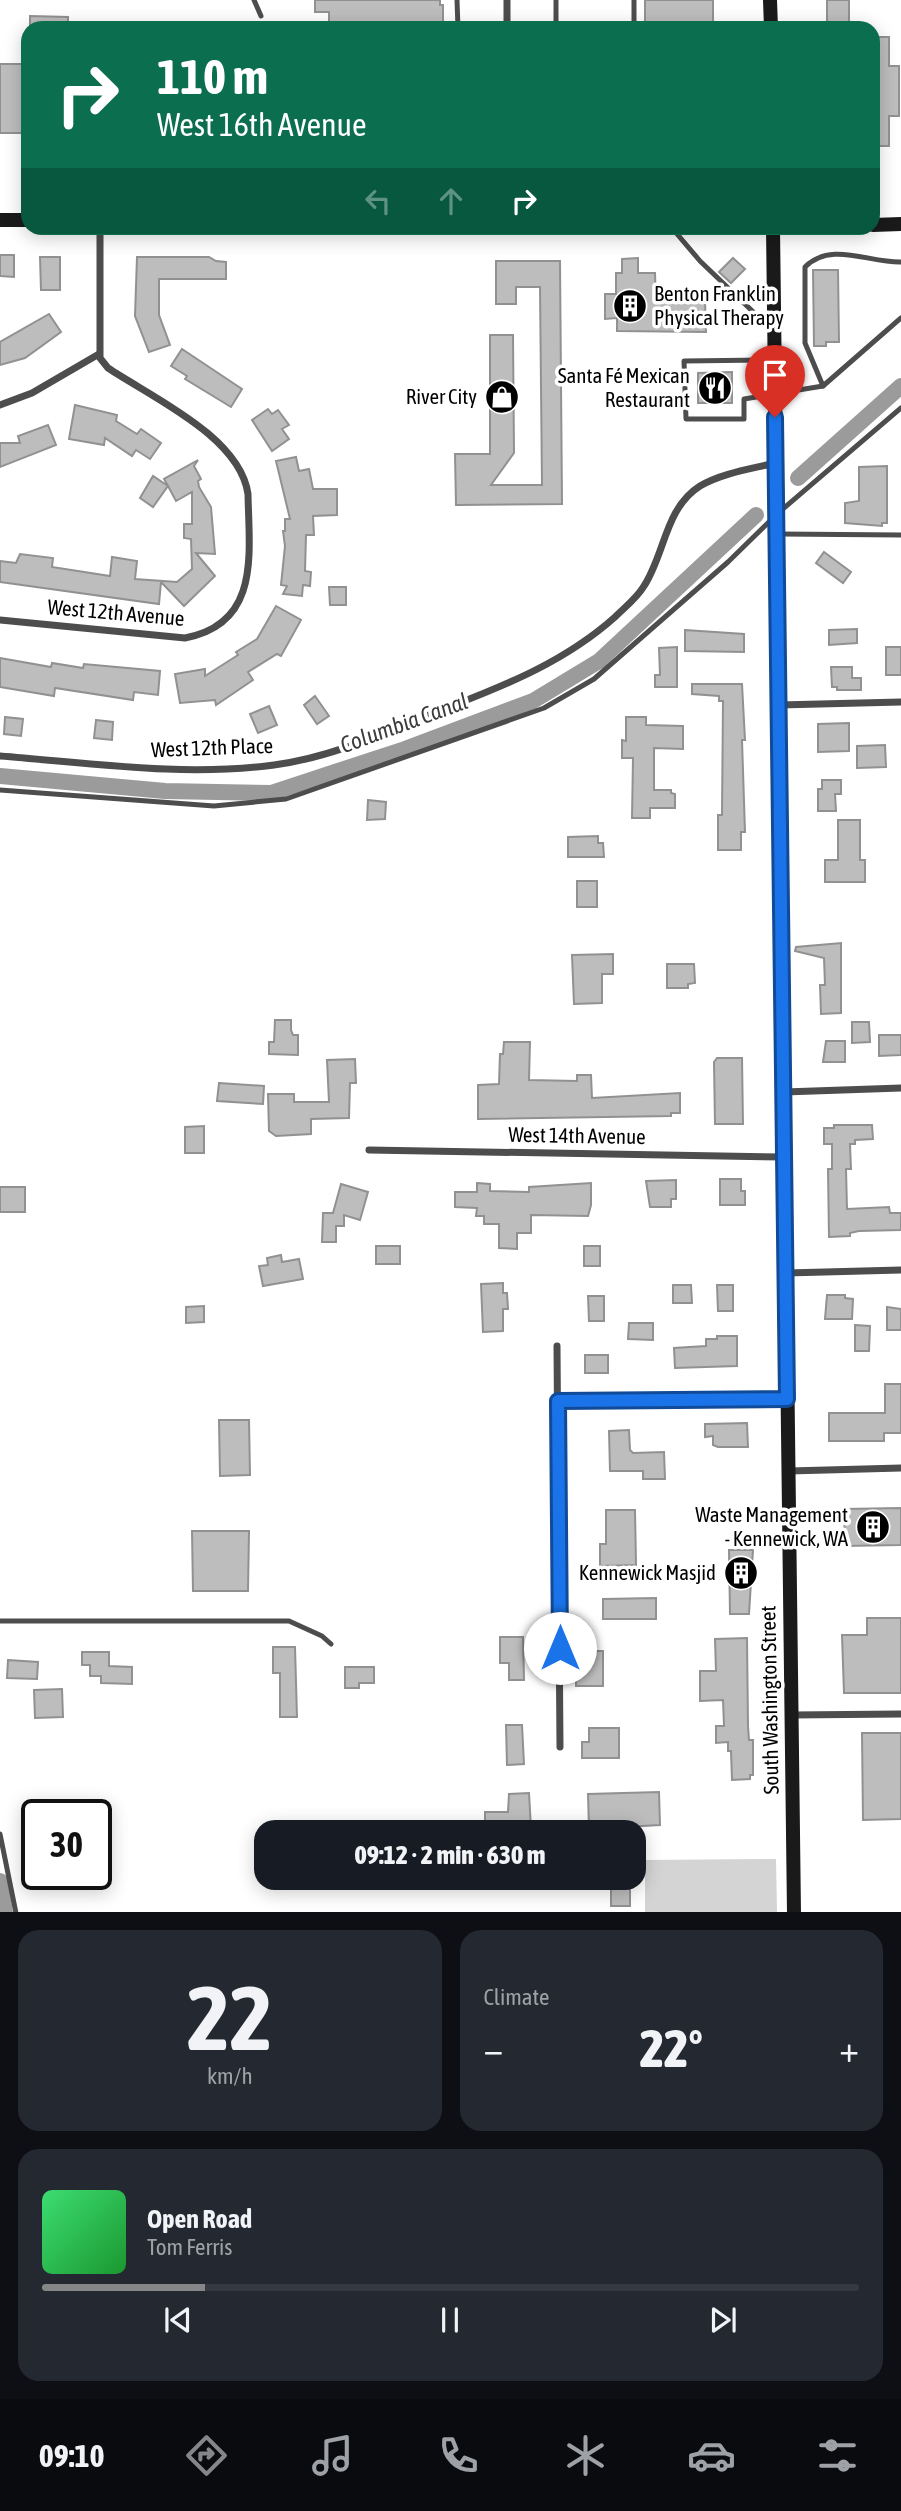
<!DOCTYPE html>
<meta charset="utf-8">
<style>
:root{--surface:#171b24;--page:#242831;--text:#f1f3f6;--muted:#9ea1a6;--line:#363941;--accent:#858687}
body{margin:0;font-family:"Asap Condensed",sans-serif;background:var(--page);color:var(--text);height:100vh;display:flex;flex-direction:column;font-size:26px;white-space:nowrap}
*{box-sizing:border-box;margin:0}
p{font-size:23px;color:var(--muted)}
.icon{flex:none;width:38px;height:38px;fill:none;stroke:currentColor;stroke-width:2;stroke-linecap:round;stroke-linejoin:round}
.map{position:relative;height:1912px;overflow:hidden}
.panel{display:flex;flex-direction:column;gap:18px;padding:18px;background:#0d0f14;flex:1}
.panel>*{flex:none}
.banner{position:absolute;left:21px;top:21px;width:859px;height:214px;border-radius:21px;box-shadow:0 4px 18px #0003;background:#0b6e4f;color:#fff;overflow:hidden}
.speed{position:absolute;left:21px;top:1799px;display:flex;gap:14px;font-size:35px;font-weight:700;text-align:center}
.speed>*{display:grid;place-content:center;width:91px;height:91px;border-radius:50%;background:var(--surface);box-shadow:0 4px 18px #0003;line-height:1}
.speed .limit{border:4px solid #111;border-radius:10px;background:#fff;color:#111}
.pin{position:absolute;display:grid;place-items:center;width:60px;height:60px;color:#fff;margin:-72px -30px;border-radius:50% 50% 50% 0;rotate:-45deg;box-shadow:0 0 7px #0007}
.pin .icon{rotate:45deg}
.me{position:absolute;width:77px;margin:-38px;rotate:0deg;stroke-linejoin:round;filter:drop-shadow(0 0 5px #0008)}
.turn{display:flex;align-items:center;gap:24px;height:147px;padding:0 21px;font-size:32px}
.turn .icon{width:91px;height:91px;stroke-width:2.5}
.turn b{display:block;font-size:49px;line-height:60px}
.lanes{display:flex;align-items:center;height:66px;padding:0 21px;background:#0003;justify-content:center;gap:35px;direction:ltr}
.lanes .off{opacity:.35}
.big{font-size:52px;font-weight:800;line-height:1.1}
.panel .tile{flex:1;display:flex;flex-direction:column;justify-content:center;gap:10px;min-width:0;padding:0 24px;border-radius:21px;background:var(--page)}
.panel .dial{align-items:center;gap:0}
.dial b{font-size:91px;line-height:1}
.song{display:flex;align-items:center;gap:21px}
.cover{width:84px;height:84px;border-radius:10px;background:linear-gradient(135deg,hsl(140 70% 55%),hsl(130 70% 35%))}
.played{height:7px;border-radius:4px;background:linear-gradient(90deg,var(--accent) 20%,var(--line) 20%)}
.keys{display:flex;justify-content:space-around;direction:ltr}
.heat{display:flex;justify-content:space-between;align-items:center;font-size:38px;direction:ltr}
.panel .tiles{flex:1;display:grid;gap:18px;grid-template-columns:1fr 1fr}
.tile:last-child{grid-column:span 2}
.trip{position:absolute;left:254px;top:1820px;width:392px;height:70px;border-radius:21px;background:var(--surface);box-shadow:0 4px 18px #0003;font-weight:800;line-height:70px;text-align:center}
.menu{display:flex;height:112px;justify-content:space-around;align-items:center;background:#090b0e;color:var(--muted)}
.menu .icon{width:49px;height:49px}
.menu .current{color:var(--accent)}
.menu b{font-size:32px;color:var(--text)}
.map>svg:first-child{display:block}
</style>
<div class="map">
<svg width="901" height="1913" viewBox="0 0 901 1913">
<rect width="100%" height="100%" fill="#fff"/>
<path fill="#d4d4d4" d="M776 1859 777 1912H645V1860Z"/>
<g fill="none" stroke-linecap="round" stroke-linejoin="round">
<g stroke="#9b9b9b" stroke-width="16">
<path d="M798 478 901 386"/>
<path d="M0 776 165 791 271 793 405 749 533 701 599 661 756 515"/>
<path d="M0 1881 5 1913"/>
</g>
</g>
<g fill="#bdbdbd" stroke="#919191" stroke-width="2">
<path d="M315 0H440V5H443V28H329V12H315Z"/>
<rect x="645" y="0" width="68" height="28"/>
<rect x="827" y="0" width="22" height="28"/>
<path d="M30 16 68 17V28H30Z"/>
<path d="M873 37H889V66H899V116H889V146H873Z"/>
<rect x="0" y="64" width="28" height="69"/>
<path d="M0 255H14V277L0 276Z"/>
<path d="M40 257H60V290H41Z"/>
<path d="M137 257H209L216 261 226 262V279H159V315L170 345 149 352 135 316Z"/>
<path d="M638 258V273H655L656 301 705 300 706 332 617 331V318L605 319V294H616V273H622V259Z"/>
<path d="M733 258 745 269 731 283 719 272Z"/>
<path d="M496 261H560L562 504 456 505 455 454H490V335H513L514 453 491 485H542L540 287H516V304H496Z"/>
<path d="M813 270H838L839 342H826V346H814Z"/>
<path d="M49 314 61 332 25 358 0 365V342Z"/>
<path d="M182 349 242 389 231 407 185 379 187 376 171 366Z"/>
<path d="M732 372V403H698V373Z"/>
<path d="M75 405 117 415 116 421 137 434 141 429 161 443 150 459 136 450 132 456 105 438 104 445 69 439Z"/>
<path d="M268 409 272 414 278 410 289 425 282 429 289 439 272 451 252 420Z"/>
<path d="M48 425 56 445 0 467V443H20L18 436Z"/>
<path d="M296 457 299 471 309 469 313 489H337V515L313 516 314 535H306L305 571 311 572 310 586 303 585 302 596 283 594 287 586 281 585 285 546 283 531H285V519H290L276 461Z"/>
<path d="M198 460 194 466 201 479 198 481 199 487 211 507 215 554 196 553 215 576 184 606 161 582 159 604 0 582V561L16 563 20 554 53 558 52 567 110 576 112 557 137 561 135 579 177 582 192 569 191 539 184 538V524H192V492L176 501 168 486 153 507 140 498 153 476 168 486 164 479Z"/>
<path d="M887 466V523H882V526L845 523V503L859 501V467Z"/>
<path d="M824 552 851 572 843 583 816 563Z"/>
<path d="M329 587H346V605H330Z"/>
<path d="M276 606 301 620 281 656 277 654 248 672 253 680 216 705 215 700 180 703 175 674 205 669V676L238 655 236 652 257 639Z"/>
<path d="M857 629V643L829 645V630Z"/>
<path d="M685 630 744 634V652L685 651Z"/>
<path d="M677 647V687H655V675H660L659 648Z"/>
<rect x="886" y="647" width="15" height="28"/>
<path d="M0 658 51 667 52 663 83 668 84 664 160 671 158 695 134 692 133 700 55 688 54 696 0 687Z"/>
<path d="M831 667H852V678H861V690H837V687H832Z"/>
<path d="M692 684H742L745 740H742L745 832H741V850H718V815H722L723 701H719V696L692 694Z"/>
<path d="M315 696 329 716 317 724 304 705Z"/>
<path d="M269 706 277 725 258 733 250 714Z"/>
<path d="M5 717 23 719 21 736 4 734Z"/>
<path d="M626 717H646V725L683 726V749L654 748V790H671V793L675 794V808H650V818H632L633 758H622V740L626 741Z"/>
<path d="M96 720 113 722 112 740 94 738Z"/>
<path d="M849 723V751L818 752V724Z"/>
<path d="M885 745 886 767 857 768V746Z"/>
<path d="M822 780H841V794H835L836 811H818V789H822Z"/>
<path d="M368 800 386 802 385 819 367 820Z"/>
<path d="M838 820H860V860H865V882H825V860H838Z"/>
<path d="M598 836V843H603L604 857H568V837Z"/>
<rect x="577" y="881" width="20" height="26"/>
<path d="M841 943V1013L821 1014 820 985H825L824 958 795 951 796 947Z"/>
<path d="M613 954V974H602V1003L574 1004 572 955Z"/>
<path d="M667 964H694L695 983 688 984V988H667Z"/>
<path d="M275 1020H291V1030L293 1035H298V1055L269 1054V1042H274Z"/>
<path d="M852 1022H869L870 1042 852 1043Z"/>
<path d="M879 1035H901V1055L879 1056Z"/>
<path d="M826 1041H845V1062H823Z"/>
<path d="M504 1042H530L529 1080 577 1081V1075H591L592 1098 680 1093V1113H671V1116L478 1119V1085L499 1084 500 1054H503Z"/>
<path d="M717 1058H742L743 1124H715L714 1062Z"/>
<path d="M355 1059 356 1083H350L349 1118 311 1119V1134L276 1136 269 1131 268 1094H294V1102H329L327 1060Z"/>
<path d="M219 1083 264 1086 263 1104 217 1101Z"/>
<path d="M834 1125H872L873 1139 855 1140V1144H850L851 1169H846L847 1209 889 1207 890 1213H901V1230L859 1231 850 1233V1236L829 1237 828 1169H832V1144H824V1128H834Z"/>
<path d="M204 1126V1153H185V1127Z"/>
<path d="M720 1179H741V1191H745V1205H720Z"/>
<path d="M676 1180V1199H671V1207H650L646 1181Z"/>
<path d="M477 1183 490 1184V1191L529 1192V1187L591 1183V1205L588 1216 531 1215V1233H517V1249L499 1248V1224H484V1216H476L477 1208 455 1207V1192H477Z"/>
<path d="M341 1184 368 1192 360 1220 344 1215V1226H336V1242H322L323 1213H333Z"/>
<rect x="0" y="1187" width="25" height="25"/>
<rect x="376" y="1246" width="24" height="18"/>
<rect x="584" y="1246" width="16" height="20"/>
<path d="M281 1255 282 1262 299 1259 303 1279 263 1286 259 1266 268 1265 267 1258Z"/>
<path d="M503 1283V1293H507L508 1309H503V1331L483 1332 481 1284Z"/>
<path d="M673 1285H691L692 1303H673Z"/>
<path d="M717 1285H733V1311H718Z"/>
<path d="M827 1295H845V1298L853 1299 852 1319H825Z"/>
<path d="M588 1296H604V1321H589Z"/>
<path d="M204 1306V1322L186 1323V1307Z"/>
<path d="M887 1307 901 1309V1330H887Z"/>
<path d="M629 1323H653V1340L628 1339Z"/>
<path d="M855 1325 870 1326 869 1351H855Z"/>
<path d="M717 1336H737V1366L675 1368 674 1348 706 1346V1339H717Z"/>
<rect x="585" y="1355" width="23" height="18"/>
<path d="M885 1384H901V1433H884V1441H829V1413H885Z"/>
<path d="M219 1420H249L250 1475 220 1476Z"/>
<path d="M747 1423 748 1447H718L713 1445V1436L705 1437V1424Z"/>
<path d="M629 1430 630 1450 633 1453 664 1452 665 1479H643V1471H610L609 1431Z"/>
<path d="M901 1508V1545L845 1546 844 1509Z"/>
<path d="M606 1510H635L636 1565 600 1566V1544H606Z"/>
<path d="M192 1531H249L248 1591H193Z"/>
<path d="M729 1550H753L749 1614H730Z"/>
<path d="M656 1598V1619H603V1599Z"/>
<path d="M867 1618H901V1693H844L842 1635H867Z"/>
<path d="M500 1637H523L524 1680H509V1663H500Z"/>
<path d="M747 1638 748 1726 749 1740H753V1775H750V1779L732 1780 731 1751H728V1742L716 1743V1726H724L723 1700 700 1701V1671H716L715 1639Z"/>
<path d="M273 1647H295L297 1717H280V1673H273Z"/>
<path d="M586 1651H603V1686H576V1671L586 1672Z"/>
<path d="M82 1652H109V1666L132 1667V1684L101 1683V1676H90V1665H82Z"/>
<path d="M8 1660 38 1662 37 1679 7 1678Z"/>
<path d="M345 1667H374V1683H359V1688H345Z"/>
<path d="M62 1689 63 1717 35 1718 34 1690Z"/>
<path d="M506 1725H522L524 1764 507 1765Z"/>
<path d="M589 1728H619V1758H582V1742H589Z"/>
<path d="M862 1733H901V1819L863 1820Z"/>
<path d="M659 1792 660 1825 589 1829 588 1794Z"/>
<path d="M529 1793 531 1828H485V1812H508L509 1794Z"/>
<rect x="611" y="1884" width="19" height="22"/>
</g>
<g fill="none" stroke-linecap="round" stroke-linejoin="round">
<g stroke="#4d4d4d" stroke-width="5">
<path d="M254 0 261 16"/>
<path d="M457 0 458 28"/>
<path d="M556 0V28"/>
<path d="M634 0V28"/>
<path d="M672 228 700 261 772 330"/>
<path d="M773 360 684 361 686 419H744V399L823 386 901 318"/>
<path d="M823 386 805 343V267C831 241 869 263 901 262"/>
<path d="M780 534 901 535"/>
<path d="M0 790 214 806 286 799 544 708 594 679 728 562 777 514 901 408"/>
<path d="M0 1621H289L322 1636 331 1644"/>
<path d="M0 1834 16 1913"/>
</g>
<g stroke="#4d4d4d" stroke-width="7">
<path d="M507 0V28"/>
<path d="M0 405 32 393 99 354"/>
<path d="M0 620 185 638C261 624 249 553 248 494 240 437 153 398 108 368L100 358V228"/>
<path d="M779 705 901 702"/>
<path d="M0 756C91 763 183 777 274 765 335 757 393 729 449 707 509 684 567 660 615 617 625 607 637 598 644 586 665 554 665 508 700 486 722 473 751 469 775 463"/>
<path d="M784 1092 901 1088"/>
<path d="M369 1150 784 1157"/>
<path d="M786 1273 901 1270"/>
<path d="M557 1346 560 1747"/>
<path d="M558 1401 787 1399"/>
<path d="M789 1471 901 1468"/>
<path d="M792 1715 901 1714"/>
</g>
<g stroke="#1a1a1a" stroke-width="14">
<path d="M770 0 771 28"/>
<path d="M0 220H28"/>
<path d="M873 225 901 224"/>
<path d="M773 228 794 1913"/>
</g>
</g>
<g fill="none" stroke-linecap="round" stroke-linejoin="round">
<g stroke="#114b97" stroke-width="18">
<path id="route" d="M560 1648 558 1401 787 1399 775 417"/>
</g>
<use href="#route" stroke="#1a73e8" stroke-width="12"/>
</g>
<defs>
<g id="building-disc" transform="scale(1.75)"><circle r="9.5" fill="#000" stroke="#fff"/><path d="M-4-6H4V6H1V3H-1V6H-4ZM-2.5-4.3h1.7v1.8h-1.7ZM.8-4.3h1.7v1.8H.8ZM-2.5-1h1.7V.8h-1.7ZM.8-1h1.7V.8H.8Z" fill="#fff"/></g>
<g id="restaurant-disc" transform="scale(1.75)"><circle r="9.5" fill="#000" stroke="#fff"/><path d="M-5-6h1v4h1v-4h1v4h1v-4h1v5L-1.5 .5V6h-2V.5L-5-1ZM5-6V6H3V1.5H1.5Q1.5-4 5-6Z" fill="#fff"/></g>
<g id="shop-disc" transform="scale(1.75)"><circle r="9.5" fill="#000" stroke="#fff"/><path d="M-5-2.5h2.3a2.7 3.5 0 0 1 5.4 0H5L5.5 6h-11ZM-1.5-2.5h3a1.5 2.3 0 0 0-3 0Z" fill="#fff"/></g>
</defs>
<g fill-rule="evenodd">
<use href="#building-disc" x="630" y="306"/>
<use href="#restaurant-disc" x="715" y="388"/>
<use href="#shop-disc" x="502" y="397"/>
<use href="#building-disc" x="873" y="1527"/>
<use href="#building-disc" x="741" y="1573"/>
</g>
<g text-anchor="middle" stroke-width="7" stroke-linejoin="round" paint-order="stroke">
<g font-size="21" fill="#000" stroke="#fff" text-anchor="end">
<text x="654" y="301" text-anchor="start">Benton Franklin<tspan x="654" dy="24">Physical Therapy</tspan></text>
<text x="690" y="383">Santa Fé Mexican<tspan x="690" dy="24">Restaurant</tspan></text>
<text x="477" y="404">River City</text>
<text x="848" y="1522">Waste Management<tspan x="848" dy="24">- Kennewick, WA</tspan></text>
<text x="716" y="1580">Kennewick Masjid</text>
</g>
<g font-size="21" fill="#000" stroke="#fff">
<text transform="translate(116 613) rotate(5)" y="7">West 12th Avenue</text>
<text transform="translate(212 748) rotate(-2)" y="7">West 12th Place</text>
<text transform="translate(577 1136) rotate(1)" y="7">West 14th Avenue</text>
<text transform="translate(770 1700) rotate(-91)" y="7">South Washington Street</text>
</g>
<g font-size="23" font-style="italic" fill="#3c3c3c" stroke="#fff">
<text transform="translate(404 723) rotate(-20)" y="8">Columbia Canal</text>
</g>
</g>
</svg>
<div class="speed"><div class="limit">30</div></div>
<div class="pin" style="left:775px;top:417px;background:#d93025"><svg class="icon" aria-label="arrive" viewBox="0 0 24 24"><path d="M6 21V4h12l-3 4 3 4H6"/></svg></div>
<svg class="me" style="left:560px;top:1648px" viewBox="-20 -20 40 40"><circle r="19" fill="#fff"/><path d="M0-13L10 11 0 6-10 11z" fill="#1a73e8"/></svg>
<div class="trip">09:12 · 2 min · 630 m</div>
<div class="banner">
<div class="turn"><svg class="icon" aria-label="right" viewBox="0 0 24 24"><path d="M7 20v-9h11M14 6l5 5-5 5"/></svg><div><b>110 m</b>West 16th Avenue</div></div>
<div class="lanes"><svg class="icon off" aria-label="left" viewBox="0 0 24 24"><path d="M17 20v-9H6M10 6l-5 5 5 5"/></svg><svg class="icon off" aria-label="ahead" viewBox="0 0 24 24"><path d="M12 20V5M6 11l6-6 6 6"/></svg><svg class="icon" aria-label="right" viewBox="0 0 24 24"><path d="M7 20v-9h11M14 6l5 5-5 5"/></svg></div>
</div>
</div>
<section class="panel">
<div class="tiles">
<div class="tile dial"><b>22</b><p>km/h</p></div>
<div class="tile"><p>Climate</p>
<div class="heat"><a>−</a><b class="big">22°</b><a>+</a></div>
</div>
<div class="tile">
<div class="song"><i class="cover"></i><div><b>Open Road</b><p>Tom Ferris</p></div></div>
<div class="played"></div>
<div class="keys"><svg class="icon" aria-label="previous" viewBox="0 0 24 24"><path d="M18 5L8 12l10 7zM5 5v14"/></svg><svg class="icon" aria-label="pause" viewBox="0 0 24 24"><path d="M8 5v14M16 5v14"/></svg><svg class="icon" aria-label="next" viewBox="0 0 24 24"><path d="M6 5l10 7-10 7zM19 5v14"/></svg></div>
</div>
</div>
</section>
<nav class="menu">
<b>09:10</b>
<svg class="icon current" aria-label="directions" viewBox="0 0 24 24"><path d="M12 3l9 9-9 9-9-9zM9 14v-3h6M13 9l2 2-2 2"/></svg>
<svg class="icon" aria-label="music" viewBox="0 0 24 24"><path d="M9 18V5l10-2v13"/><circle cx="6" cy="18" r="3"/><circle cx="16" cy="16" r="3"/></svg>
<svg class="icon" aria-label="phone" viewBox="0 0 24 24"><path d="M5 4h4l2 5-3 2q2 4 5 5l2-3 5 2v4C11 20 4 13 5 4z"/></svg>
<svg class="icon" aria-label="climate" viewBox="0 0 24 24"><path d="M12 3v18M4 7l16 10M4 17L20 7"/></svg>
<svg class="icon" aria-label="car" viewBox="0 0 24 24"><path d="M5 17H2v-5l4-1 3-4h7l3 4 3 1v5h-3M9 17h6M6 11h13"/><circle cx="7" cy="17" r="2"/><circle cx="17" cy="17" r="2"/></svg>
<svg class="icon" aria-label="filters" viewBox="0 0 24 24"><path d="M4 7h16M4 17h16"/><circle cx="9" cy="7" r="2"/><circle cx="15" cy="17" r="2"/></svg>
</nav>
